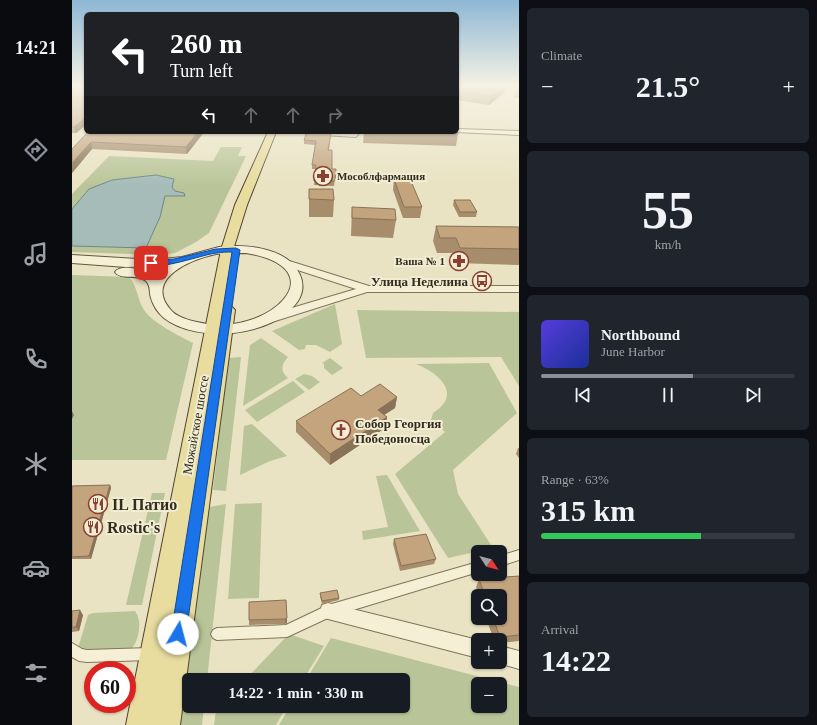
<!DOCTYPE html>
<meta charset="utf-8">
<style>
:root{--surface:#171b24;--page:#20242c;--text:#f1f3f6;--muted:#9ea1a6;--line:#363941;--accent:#8c9099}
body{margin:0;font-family:Georgia,serif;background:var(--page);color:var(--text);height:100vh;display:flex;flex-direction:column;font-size:15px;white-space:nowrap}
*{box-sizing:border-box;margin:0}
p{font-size:13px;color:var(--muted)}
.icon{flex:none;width:22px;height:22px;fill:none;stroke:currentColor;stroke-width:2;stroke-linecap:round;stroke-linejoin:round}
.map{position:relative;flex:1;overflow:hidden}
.details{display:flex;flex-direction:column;gap:8px;padding:8px;background:#0d0f14;width:298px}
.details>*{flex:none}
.banner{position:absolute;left:12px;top:12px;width:375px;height:122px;border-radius:6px;box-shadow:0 1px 3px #0004;background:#202124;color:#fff;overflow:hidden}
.needle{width:26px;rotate:126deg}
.fabs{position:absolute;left:399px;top:545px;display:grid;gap:8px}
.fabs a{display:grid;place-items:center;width:36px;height:36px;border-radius:6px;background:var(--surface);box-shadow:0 1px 3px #0004;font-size:20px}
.speed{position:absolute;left:12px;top:661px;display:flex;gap:8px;font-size:20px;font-weight:700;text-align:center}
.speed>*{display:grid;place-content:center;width:52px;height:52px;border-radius:50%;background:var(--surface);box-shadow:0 1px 3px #0004;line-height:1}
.speed .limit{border:6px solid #d22;background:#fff;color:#111}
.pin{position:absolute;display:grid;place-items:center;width:34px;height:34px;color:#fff;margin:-17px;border-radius:8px;box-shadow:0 2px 6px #0006}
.me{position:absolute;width:44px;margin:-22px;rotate:8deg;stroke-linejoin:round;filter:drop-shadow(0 0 3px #0008)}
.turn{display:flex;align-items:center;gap:14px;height:84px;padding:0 20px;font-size:18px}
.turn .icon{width:52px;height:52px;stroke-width:2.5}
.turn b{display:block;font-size:28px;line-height:34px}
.lanes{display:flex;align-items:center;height:38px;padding:0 20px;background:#0003;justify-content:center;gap:20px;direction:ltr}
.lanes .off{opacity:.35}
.big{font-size:30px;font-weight:800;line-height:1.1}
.details .card{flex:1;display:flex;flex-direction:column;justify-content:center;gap:6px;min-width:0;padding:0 14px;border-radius:6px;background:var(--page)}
.details .dial{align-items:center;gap:0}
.dial b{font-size:52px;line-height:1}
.song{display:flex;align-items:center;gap:12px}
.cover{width:48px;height:48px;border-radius:6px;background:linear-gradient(135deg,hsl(250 70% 55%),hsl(230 70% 35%))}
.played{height:4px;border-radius:2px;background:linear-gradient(90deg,var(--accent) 60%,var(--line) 60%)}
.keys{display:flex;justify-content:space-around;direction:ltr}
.heat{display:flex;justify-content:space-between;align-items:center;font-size:22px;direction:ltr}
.charge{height:6px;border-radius:3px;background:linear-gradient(90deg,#34c759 63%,var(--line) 0)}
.trip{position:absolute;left:110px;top:673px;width:228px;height:40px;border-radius:6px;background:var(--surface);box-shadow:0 1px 3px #0004;font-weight:800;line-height:40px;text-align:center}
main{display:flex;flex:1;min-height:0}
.tabs{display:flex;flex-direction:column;width:72px;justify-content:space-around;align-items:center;background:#090b0e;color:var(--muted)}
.tabs .icon{width:28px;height:28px}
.tabs .current{color:var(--accent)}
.tabs b{font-size:18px;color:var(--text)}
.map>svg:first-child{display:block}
</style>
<main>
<nav class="tabs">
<b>14:21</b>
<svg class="icon current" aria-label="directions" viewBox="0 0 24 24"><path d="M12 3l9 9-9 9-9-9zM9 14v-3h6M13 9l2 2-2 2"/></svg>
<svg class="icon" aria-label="music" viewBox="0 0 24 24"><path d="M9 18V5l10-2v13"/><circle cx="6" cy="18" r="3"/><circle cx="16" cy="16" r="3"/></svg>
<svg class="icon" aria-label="phone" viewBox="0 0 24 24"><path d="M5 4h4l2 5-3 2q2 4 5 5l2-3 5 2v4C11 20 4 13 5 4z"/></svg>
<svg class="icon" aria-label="climate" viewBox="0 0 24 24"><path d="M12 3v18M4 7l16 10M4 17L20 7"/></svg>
<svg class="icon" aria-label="car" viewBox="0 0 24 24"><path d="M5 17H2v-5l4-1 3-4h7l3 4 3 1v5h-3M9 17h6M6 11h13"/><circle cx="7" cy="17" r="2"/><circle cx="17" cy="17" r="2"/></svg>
<svg class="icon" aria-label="filters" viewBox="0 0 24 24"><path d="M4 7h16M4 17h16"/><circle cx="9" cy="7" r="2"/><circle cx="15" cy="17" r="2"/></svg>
</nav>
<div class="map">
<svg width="447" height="725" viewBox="0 0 447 725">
<rect width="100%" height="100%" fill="#e9e3c3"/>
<g fill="#b9c598" fill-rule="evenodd">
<path d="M149 147H170L166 156H174L137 233 124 242 103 253 87 255 0 252V246L74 248 93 196 112 193 103 191 100 187 102 179 40 180 17 189 0 209V194L37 156 141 161Z"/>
<path d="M0 275 57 277C66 287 65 299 72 310 78 321 109 337 121 343L94 460H0Z"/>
<path d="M263 304 270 344 258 352 244 345H234L233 349 227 350 200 331Z"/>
<path d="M285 310 447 312V386L429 357 294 358Z"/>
<path d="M189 338 216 357C209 365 208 371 216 378L171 406 178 345Z"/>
<path d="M169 357 154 491 141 490 156 358Z"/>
<path d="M258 358 271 368 260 375 252 368V364L250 363Z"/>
<path d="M417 363 445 413 381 470 386 494 421 548 376 558 323 474 373 432 359 420 361 413C391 394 367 373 344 364Z"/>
<path d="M232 374 240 376 248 382 237 390 223 379Z"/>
<path d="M221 381 233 392 185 422 173 410Z"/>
<path d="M180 424 215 456 198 461 168 475 172 426Z"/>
<path d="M315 475 348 531 291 540 290 531 316 527 304 476Z"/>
<path d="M80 493H93L70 605H54Z"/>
<path d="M190 503 187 598 156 599 163 504Z"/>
<path d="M154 504 135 680H117V706H132L130 725H108L137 507Z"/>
<path d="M63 611C71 621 67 643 57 651L16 654 6 648 16 615 21 613Z"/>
<path d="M217 634 252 646 231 680H173Z"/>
<path d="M259 638 447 687V725H207L218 706H331V680H234ZM406 684H428V706H406Z"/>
<path d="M148 706H215L204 725H142L144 710Z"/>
</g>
<path fill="#a5bcb9" stroke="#6d8986" d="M84 175 102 179 100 187 103 191 112 193 113 196H93L88 217 74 248 0 246V209L17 189 40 180Z"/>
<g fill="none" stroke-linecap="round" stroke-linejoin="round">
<g stroke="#81755c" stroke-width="2">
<g id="pedestrian">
<path d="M447 550V560L428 566V556Z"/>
<path d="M406 562V572L258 617 215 637 145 640 141 638 139 634 141 630 145 628 214 625 256 605Z"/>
<path d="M0 643 10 649 15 650 78 648 83 649 84 654 83 659 78 660 15 662 7 661 0 657Z"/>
</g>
</g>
<g stroke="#81755c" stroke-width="2">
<g id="minor">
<path d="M385 129 447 131V135L383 132H385Z"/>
<path d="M231 132 282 133 288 132 284 137 234 134Z"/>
<path d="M256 603 406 640V658L256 619 250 617 248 611 250 605Z"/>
<path d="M428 646 447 651V669L423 662H428Z"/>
</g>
</g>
<g stroke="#81755c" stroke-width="2">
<path id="tertiary" d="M211 259 297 286H447V292H295L200 322 194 318 196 315 284 289 207 264 206 262 207 260Z"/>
</g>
<g stroke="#63563f" stroke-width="2">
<path id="secondary" d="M147 247C173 244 216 247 228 275 232 284 231 293 226 301 202 337 125 344 92 318 86 313 81 305 79 298 77 292 79 286 74 281 66 273 49 281 43 272 49 263 76 270 83 277L94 266 54 267 0 263V255L82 260 110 257ZM174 253C269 269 194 340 125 322 116 320 104 317 98 309 72 278 120 259 144 254 154 253 164 253 174 253Z"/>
</g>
<g stroke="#4f4330" stroke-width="2">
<path id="primary" d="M196 132H204L175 205 161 250 152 306 160 307 163 310 108 725H54L149 250 163 205Z"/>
</g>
<use href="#pedestrian" fill="#f5f0d5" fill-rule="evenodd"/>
<use href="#minor" fill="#f5f0d5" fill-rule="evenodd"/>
<use href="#tertiary" fill="#f5f0d5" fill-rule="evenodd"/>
<use href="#secondary" fill="#f5f0d5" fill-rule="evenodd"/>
<use href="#primary" fill="#e8dc9f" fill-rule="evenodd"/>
</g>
<g fill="#a88d6c">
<path d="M0 85H14V125L4 133H0Z"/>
<path d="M385 85H434L432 93 417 105 385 100Z"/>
<path d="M445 85H447V98H442Z"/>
<path d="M16 132H132L115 154 20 149 0 173V149Z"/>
<path d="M149 132H183L181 134Z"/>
<path d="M292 132H385L386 134 384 146 291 143Z"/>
<path d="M259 133 257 150 260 169H264L262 186 242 185 244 169H240V165L243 145 232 144V140Z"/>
<path d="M322 179 350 207 348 218H331L321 190Z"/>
<path d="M237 199 262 200 261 217H237Z"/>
<path d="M382 200 405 212 404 217H387L381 205Z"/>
<path d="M280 207 324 220 321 238 279 236Z"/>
<path d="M364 226 447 227V265L385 263 381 253H365L361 241Z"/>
<path d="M289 396 325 397 323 408 312 415 315 417 313 428 258 465 224 432V421Z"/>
<path d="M446 448H447V458L444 454Z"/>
<path d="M38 485 39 488 19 559H0V486Z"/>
<path d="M322 539 364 559 362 564 328 571 321 544Z"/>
<path d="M447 576V641L428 643V640H422L414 618H428V596H407L404 587 407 579Z"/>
<path d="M248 593 267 598V600L250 604 248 596Z"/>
<path d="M214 600 215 623 214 624 177 625V620Z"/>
<path d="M0 611 11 615 7 631 0 632Z"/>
</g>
<g fill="#887358">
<path d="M433 85H434L432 93 417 105 419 96Z"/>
<path d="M14 117V125L4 133 2 127Z"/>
<path d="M126 132H132L115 154 114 147Z"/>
<path d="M19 142 20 149 0 173V163Z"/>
<path d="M325 397 323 408 304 420 306 410Z"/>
<path d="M0 411 2 415 0 419Z"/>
<path d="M315 417 313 428 258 465V454Z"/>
<path d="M38 485 39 488 19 559 17 556Z"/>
<path d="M8 610 11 615 7 631 4 627Z"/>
<path d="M215 618V623L214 624 213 619Z"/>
</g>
<g fill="#c3a47d" stroke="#887358">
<path d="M0 85H14V117L2 127H0Z"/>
<path d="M385 85H433L419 96 385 90Z"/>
<path d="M445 85H447V90H444Z"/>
<path d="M16 132H126L114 147 19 142 0 163V149Z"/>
<path d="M235 132 259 133 256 150H260V169H264L263 181H242L244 165H240L244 141 232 140Z"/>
<path d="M311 132H385L386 134Z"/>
<path d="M322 179H338L350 207H332Z"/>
<path d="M237 189H261L262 200 237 199Z"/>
<path d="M382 200H398L405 212H388Z"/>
<path d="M280 207 323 209 324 220 280 218Z"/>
<path d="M364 226 447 227V249L388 248 384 238H368Z"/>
<path d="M308 384 325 397 306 410 315 417 258 454 224 421 279 388 289 396Z"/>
<path d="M38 485 17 556 0 557V486Z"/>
<path d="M354 534 364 559 329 566 322 539Z"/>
<path d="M447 576V635L428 637 421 618H428V596H413L407 579Z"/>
<path d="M265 590 267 598 250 601 248 593Z"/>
<path d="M214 600 215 618 213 619 177 620V602Z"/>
<path d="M8 610 4 627H0V611Z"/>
</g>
<linearGradient id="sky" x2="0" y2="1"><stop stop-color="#8db7d5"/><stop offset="0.46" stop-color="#f5f2e4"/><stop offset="1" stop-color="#f5f2e4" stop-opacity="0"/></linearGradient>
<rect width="447" height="186" fill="url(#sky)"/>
<path fill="#1a73e8" stroke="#114b97" d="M164 248 168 250 114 634 111 639 106 641 101 639 99 634 160 252C155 252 150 252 145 253 131 254 86 272 75 263L79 261 102 259 144 249Z"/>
<defs>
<g id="pharmacy-ring" transform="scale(1)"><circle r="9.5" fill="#f1edd2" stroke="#893f32" stroke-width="1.5"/><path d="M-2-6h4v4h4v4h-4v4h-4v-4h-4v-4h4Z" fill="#893f32"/></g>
<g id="bus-ring" transform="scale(1)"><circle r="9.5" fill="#f1edd2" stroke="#893f32" stroke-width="1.5"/><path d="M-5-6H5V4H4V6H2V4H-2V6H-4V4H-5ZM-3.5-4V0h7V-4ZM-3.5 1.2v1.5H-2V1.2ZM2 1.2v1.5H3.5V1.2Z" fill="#893f32"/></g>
<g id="church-ring" transform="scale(1)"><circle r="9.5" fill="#f1edd2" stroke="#893f32" stroke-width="1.5"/><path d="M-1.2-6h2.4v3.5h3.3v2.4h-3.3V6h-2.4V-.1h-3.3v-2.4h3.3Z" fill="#893f32"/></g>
<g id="restaurant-ring" transform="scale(1)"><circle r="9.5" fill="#f1edd2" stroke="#893f32" stroke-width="1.5"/><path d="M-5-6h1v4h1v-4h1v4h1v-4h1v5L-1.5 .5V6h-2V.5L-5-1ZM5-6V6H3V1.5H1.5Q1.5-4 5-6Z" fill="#893f32"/></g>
</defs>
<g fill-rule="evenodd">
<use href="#pharmacy-ring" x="251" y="176"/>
<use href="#pharmacy-ring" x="387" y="261"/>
<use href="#bus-ring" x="410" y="281"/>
<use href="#church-ring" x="269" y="430"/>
<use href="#restaurant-ring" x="26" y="504"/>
<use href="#restaurant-ring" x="21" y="527"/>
</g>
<g text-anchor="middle" stroke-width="4" stroke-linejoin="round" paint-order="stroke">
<g font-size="11" font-weight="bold" fill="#322b1e" stroke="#f1edd2" text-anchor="start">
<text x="265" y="180">Мособлфармация</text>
<text x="373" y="265" text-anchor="end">Ваша № 1</text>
</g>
<g font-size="13" font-weight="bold" fill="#322b1e" stroke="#f1edd2" text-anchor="end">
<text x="396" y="286">Улица Неделина</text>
<text x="283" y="428" text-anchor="start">Собор Георгия<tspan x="283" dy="15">Победоносца</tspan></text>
</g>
<g font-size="13" fill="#322b1e" stroke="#f1edd2">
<text transform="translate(123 425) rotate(-80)" y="5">Можайское шоссе</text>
</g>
<g font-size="16" font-weight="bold" fill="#322b1e" stroke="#f1edd2" text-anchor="start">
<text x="40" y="510">IL Патио</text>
<text x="35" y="533">Rostic's</text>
</g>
</g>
</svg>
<div class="fabs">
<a><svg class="needle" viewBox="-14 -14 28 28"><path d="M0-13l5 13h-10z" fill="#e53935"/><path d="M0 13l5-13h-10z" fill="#9ea1a6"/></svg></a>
<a><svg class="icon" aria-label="search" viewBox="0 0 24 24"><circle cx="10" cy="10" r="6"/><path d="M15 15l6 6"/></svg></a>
<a>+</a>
<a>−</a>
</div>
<div class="speed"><div class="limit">60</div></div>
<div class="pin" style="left:79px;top:263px;background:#d93025"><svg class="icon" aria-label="arrive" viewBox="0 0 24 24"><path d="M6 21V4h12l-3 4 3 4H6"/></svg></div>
<svg class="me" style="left:106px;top:634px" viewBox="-20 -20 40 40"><circle r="19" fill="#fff"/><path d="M0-13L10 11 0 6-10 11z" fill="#1a73e8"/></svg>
<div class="trip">14:22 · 1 min · 330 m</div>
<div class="banner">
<div class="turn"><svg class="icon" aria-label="left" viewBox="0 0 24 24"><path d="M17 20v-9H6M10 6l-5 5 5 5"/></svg><div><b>260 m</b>Turn left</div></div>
<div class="lanes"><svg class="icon" aria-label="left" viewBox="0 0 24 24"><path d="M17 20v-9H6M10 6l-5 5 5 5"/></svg><svg class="icon off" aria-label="ahead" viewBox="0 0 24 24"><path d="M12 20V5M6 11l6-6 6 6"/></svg><svg class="icon off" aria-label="ahead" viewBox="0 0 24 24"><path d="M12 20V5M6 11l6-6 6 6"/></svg><svg class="icon off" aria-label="right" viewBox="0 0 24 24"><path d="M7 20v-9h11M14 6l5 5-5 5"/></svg></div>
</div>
</div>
<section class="details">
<div class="card"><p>Climate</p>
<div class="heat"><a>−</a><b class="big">21.5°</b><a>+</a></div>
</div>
<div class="card dial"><b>55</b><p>km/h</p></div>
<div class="card">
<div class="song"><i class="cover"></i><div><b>Northbound</b><p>June Harbor</p></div></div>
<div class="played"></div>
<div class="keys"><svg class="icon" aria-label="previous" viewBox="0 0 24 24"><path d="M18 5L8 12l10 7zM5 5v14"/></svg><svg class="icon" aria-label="pause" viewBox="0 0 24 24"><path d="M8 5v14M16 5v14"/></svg><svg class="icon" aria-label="next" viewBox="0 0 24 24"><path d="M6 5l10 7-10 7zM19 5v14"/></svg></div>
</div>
<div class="card"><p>Range · 63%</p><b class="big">315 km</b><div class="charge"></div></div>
<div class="card"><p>Arrival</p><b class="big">14:22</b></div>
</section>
</main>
